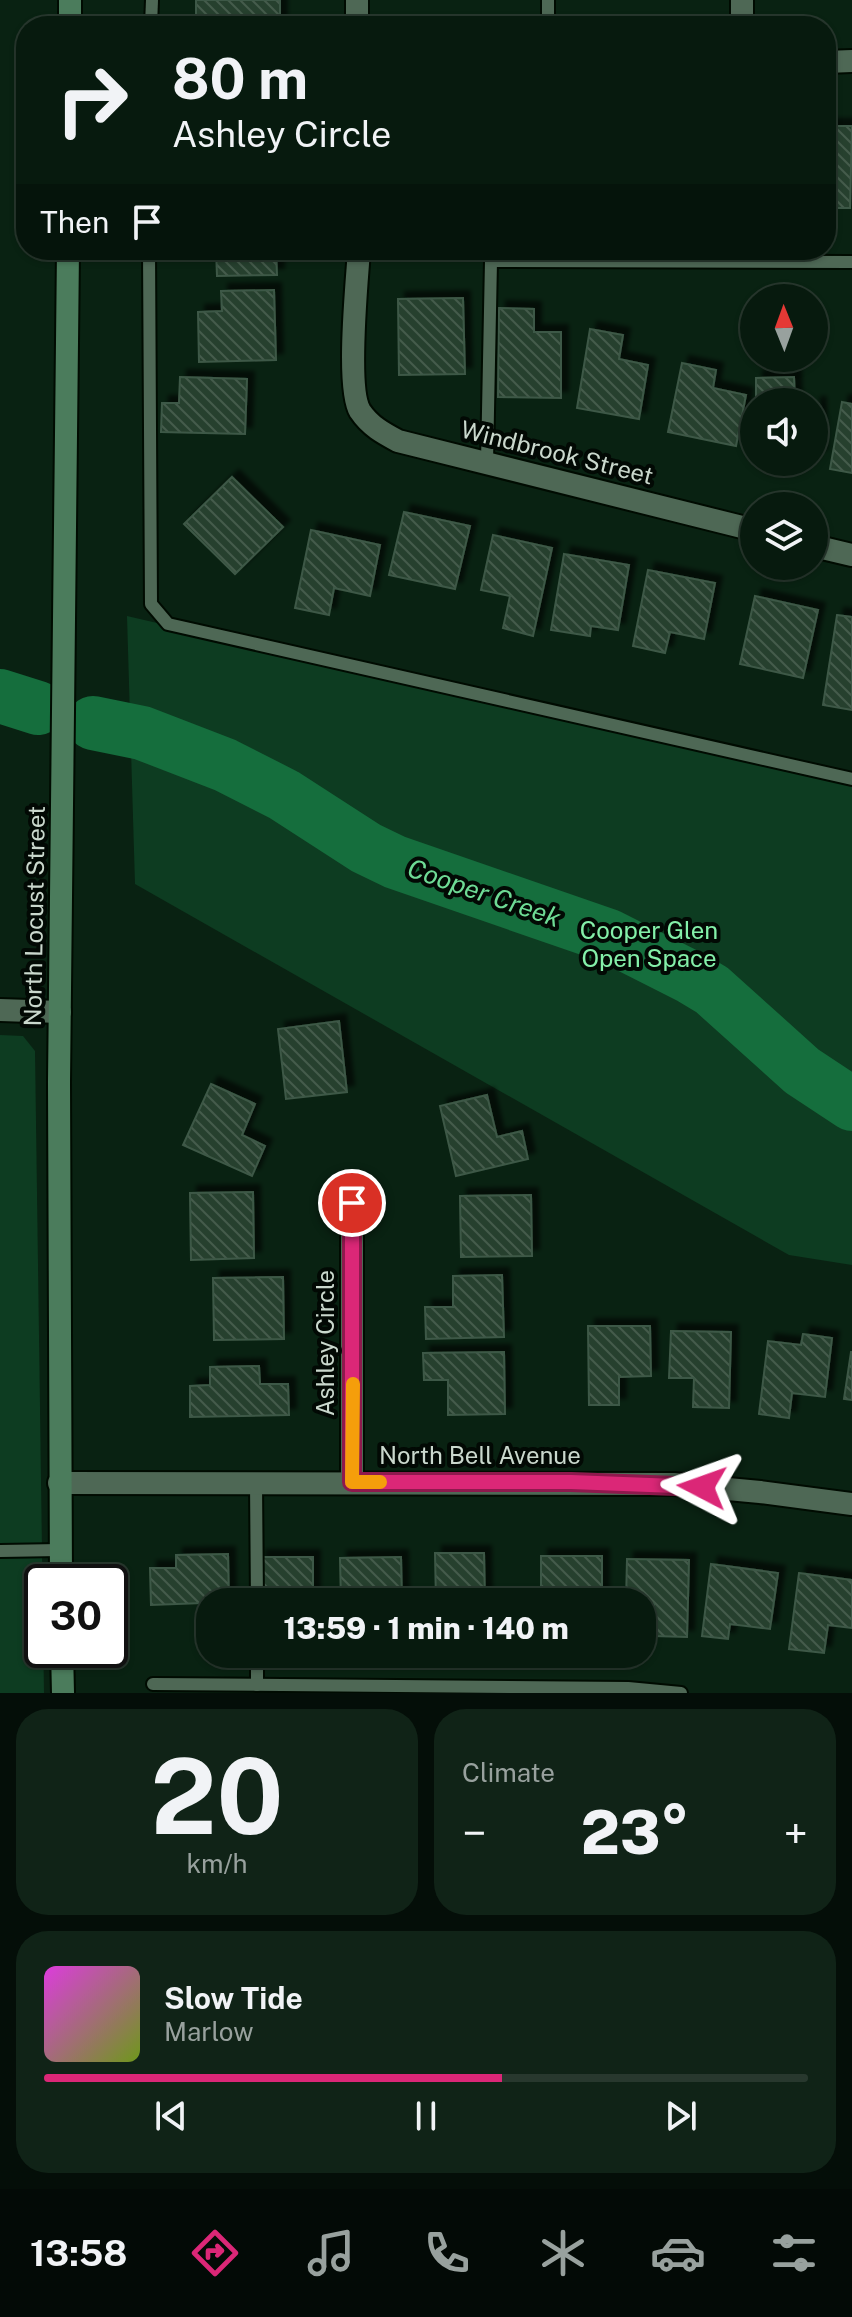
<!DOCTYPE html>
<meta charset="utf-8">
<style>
:root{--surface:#071a0e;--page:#102317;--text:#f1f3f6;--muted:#98a19e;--line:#28382e;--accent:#db2777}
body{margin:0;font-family:"Public Sans",sans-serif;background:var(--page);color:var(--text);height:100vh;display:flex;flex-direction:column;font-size:30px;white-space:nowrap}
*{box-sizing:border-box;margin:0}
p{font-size:26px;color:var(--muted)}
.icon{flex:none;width:44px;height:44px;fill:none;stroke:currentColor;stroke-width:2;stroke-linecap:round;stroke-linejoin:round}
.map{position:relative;height:1693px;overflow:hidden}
.panel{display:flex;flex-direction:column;gap:16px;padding:16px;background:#040e08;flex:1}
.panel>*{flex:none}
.guide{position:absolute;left:16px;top:16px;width:820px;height:244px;border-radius:32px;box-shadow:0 2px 6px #0004,0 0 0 2px var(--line);background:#071a0e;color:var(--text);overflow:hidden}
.needle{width:52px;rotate:359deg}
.buttons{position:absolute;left:740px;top:284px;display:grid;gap:16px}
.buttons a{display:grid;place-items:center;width:88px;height:88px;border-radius:50%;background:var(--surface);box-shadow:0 2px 6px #0004,0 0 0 2px var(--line);font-size:40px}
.speed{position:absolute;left:24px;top:1564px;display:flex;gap:16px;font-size:40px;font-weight:700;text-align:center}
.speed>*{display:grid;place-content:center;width:104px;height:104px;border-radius:50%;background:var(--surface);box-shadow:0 2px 6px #0004,0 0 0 2px var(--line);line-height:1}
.speed .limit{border:4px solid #111;border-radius:12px;background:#fff;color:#111}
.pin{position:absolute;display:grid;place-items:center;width:68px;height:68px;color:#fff;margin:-34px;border:4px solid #fff;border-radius:50%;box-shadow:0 2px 8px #0007}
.me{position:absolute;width:88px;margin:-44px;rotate:274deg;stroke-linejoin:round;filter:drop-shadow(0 0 6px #0008)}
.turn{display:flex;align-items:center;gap:28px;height:168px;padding:0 24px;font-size:36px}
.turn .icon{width:104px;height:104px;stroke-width:2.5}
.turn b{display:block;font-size:56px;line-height:68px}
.then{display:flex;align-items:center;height:76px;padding:0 24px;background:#0003;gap:16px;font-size:30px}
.big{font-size:60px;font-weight:800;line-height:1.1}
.panel .tile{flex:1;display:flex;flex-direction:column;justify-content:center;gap:12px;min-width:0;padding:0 28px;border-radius:32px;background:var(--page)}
.panel .dial{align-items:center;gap:0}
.dial b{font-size:104px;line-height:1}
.song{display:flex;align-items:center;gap:24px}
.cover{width:96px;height:96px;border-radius:12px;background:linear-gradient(135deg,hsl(300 70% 55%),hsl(80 70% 35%))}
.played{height:8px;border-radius:4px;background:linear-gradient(90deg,var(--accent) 60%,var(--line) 60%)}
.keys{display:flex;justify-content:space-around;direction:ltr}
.heat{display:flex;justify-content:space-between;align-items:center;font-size:44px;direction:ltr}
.panel .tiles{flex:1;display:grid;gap:16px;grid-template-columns:1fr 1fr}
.tile:last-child{grid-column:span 2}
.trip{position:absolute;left:196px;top:1588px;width:460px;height:80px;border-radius:32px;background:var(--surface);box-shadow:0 2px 6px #0004,0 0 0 2px var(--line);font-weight:800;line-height:80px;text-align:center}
.dock{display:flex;height:128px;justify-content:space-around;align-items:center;background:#030a06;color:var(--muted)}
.dock .icon{width:56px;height:56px}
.dock .current{color:var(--accent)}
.dock b{font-size:36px;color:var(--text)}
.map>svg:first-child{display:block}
</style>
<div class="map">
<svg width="852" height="1693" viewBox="0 0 852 1693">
<defs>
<pattern id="building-back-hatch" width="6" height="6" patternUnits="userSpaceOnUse" patternTransform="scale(2)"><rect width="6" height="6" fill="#26402e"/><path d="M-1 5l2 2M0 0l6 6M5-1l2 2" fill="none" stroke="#445b4b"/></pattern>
<filter id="shadow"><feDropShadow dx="7" dy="-7" stdDeviation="2" flood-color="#0009"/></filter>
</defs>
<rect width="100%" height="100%" fill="#092212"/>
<g fill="#0d3c21">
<path d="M127 616 852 785V1265L789 1255 135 884Z"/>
<path d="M0 1035 23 1036 35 1051 44 1693H0Z"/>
</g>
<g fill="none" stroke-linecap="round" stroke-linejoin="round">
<g stroke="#156e3d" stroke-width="54">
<path d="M0 696 38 708"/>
<path d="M93 723 142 733 225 765 284 795 366 848 395 862 609 936 692 978 712 990 802 1071 852 1104"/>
</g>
</g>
<g fill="url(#building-back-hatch)" stroke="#3e5846" stroke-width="2" filter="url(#shadow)">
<rect x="196" y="0" width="84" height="26"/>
<path d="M826 126H852L850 208H826Z"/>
<path d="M216 250H276L277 275 217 276Z"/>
<path d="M274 290 276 360 199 362 198 312 222 311 221 291Z"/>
<path d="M463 298 465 374 399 375 398 299Z"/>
<path d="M499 308 534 309V332H561V398L498 397Z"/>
<path d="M590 329 623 335 619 359 648 365 639 419 577 408Z"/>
<path d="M682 363 716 370 713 388 746 395 736 446 668 432Z"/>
<path d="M180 377 247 379 245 434 161 432 162 403H179Z"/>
<path d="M794 377 795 402H756V378Z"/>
<path d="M842 402 852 404V473L830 469Z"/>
<path d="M814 404H819L820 456H814Z"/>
<path d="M232 477 283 527 235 574 184 524Z"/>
<path d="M404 512 470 526 455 589 389 575Z"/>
<path d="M311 530 380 545 370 596 334 588 329 615 295 608Z"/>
<path d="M493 535 552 548 533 636 503 628 510 596 481 590Z"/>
<path d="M564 554 629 565 618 630 591 626 590 636 551 630Z"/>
<path d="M648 570 715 583 704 639 670 632 665 653 633 646Z"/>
<path d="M755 596 818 610 803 678 740 664Z"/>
<path d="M837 615 852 617V710L823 705Z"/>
<path d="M339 1021 347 1092 286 1099 278 1029Z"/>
<path d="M211 1084 255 1104 242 1135 265 1146 252 1176 183 1145Z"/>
<path d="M487 1095 497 1137 522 1131 528 1159 456 1176 440 1106Z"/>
<path d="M253 1192 254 1258 191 1260 190 1193Z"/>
<path d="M531 1195 532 1256 461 1257 460 1196Z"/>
<path d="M502 1275 504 1337 426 1339 425 1307H453V1276Z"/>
<path d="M283 1277 284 1339 214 1340 213 1278Z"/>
<path d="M588 1326H650L651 1376 619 1377V1405H589Z"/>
<path d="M671 1331 731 1332 729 1408 693 1407 694 1378H669Z"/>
<path d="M803 1334 832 1338 825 1397 792 1393 789 1418 759 1414 768 1341 801 1345Z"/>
<path d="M504 1352 505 1414 448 1415V1380H424L423 1353Z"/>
<path d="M851 1352H852V1400L844 1399Z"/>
<path d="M259 1366 260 1384H288L289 1415 190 1417V1386L210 1385V1367Z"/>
<path d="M435 1553H484L485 1602H436Z"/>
<path d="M228 1554 229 1602 151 1605 150 1568H176V1555Z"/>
<rect x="541" y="1556" width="61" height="46"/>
<path d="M259 1557H313V1602H260Z"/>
<path d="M401 1557 402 1602H341L340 1558Z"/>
<path d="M627 1559 689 1560 687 1637 654 1636V1604L626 1602Z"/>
<path d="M711 1564 778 1573 770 1629 730 1624 728 1639 702 1636Z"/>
<path d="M799 1573 852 1580V1628L828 1625 824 1653 789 1649Z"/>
</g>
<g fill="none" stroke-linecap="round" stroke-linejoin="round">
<g stroke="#000b01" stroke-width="16">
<g id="service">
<path d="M548 0V26"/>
<path d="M151 26 152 0"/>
<path d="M149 250 151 604 168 624 852 779"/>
<path d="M487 461 491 261 852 262"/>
<path d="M256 1482 257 1602"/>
<path d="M0 1551 60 1550"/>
<path d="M257 1654V1685"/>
<path d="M153 1684 628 1688 681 1693"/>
</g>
</g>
<g stroke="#000b01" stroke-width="26">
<g id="minor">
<path d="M357 0V26"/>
<path d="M742 26V0"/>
<path d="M826 62 852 61"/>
<path d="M359 250C357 281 346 388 360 411 370 426 383 433 398 441L754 530"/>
<path d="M814 546 852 555"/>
<path d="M0 1010 60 1012"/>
<path d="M352 1203V1482"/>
<path d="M59 1483 674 1484 760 1492 852 1504"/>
</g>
</g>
<g stroke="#000b01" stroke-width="26">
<g id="secondary">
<path d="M70 26V0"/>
<path d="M61 1582 59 1082 68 250"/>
<path d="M62 1650 63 1693"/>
</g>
</g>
<use href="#service" stroke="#4e6855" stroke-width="12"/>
<use href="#minor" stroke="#4e6855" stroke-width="22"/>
<use href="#secondary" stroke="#4b7c5c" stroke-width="22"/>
</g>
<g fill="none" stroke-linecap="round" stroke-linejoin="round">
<g stroke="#8e194d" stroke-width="20">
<path id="route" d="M352 1203V1482H571L702 1487"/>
</g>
<use href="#route" stroke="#db2777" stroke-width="14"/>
<path stroke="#f59e0b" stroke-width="14" d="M353 1384 352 1482H380"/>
</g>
<g text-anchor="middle" stroke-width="8" stroke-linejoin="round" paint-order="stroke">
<g font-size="24" fill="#cad8cd" stroke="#020904">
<text transform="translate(557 453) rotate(14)" y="8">Windbrook Street</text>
<text transform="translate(35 916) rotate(-89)" y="8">North Locust Street</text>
<text transform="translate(326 1343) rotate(-90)" y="8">Ashley Circle</text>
<text x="480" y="1464">North Bell Avenue</text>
</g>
<g font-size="24" fill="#84f0a9" stroke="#020904">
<text x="649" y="939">Cooper Glen<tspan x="649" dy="28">Open Space</tspan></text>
</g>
<g font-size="26" font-style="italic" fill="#6edb95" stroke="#020904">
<text transform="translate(484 893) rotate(19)" y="9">Cooper Creek</text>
</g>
</g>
</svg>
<div class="buttons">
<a><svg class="needle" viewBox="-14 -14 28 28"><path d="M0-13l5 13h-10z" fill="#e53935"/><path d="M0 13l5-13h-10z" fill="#98a19e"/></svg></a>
<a><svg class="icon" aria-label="sound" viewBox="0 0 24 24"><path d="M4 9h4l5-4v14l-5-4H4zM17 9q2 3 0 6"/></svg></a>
<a><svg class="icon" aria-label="layers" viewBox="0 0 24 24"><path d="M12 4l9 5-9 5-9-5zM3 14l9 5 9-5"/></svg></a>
</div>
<div class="speed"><div class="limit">30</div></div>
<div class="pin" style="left:352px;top:1203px;background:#d93025"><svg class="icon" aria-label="arrive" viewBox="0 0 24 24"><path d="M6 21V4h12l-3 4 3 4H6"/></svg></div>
<svg class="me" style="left:702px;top:1487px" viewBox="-20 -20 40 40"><path d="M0-17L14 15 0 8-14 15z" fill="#db2777" stroke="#fff" stroke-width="4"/></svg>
<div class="trip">13:59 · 1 min · 140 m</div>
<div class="guide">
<div class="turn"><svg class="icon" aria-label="right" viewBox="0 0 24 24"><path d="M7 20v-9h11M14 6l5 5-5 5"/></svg><div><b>80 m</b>Ashley Circle</div></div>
<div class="then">Then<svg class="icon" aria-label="arrive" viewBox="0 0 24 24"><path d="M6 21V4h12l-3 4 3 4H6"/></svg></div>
</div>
</div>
<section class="panel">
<div class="tiles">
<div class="tile dial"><b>20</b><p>km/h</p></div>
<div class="tile"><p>Climate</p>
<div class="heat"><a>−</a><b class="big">23°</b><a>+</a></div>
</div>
<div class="tile">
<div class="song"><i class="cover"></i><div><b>Slow Tide</b><p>Marlow</p></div></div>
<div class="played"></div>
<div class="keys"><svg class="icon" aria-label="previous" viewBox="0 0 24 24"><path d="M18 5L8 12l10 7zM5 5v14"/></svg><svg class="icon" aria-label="pause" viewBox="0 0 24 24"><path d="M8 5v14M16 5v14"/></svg><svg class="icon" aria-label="next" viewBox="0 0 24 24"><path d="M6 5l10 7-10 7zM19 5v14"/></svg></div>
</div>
</div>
</section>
<nav class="dock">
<b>13:58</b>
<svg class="icon current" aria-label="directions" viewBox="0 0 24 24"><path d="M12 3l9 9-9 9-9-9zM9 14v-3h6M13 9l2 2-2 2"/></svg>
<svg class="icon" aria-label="music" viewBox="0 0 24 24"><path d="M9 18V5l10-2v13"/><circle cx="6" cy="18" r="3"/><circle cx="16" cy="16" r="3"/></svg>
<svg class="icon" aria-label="phone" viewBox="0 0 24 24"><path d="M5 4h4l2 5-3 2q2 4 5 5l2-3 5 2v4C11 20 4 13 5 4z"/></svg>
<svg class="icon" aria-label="climate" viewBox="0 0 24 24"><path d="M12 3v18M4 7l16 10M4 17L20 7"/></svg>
<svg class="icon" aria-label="car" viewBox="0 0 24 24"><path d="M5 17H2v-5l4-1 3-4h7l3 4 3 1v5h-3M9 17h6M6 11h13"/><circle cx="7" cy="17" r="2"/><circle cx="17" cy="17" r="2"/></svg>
<svg class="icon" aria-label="filters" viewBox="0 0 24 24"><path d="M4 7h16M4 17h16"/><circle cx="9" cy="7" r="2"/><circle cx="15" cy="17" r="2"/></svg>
</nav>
